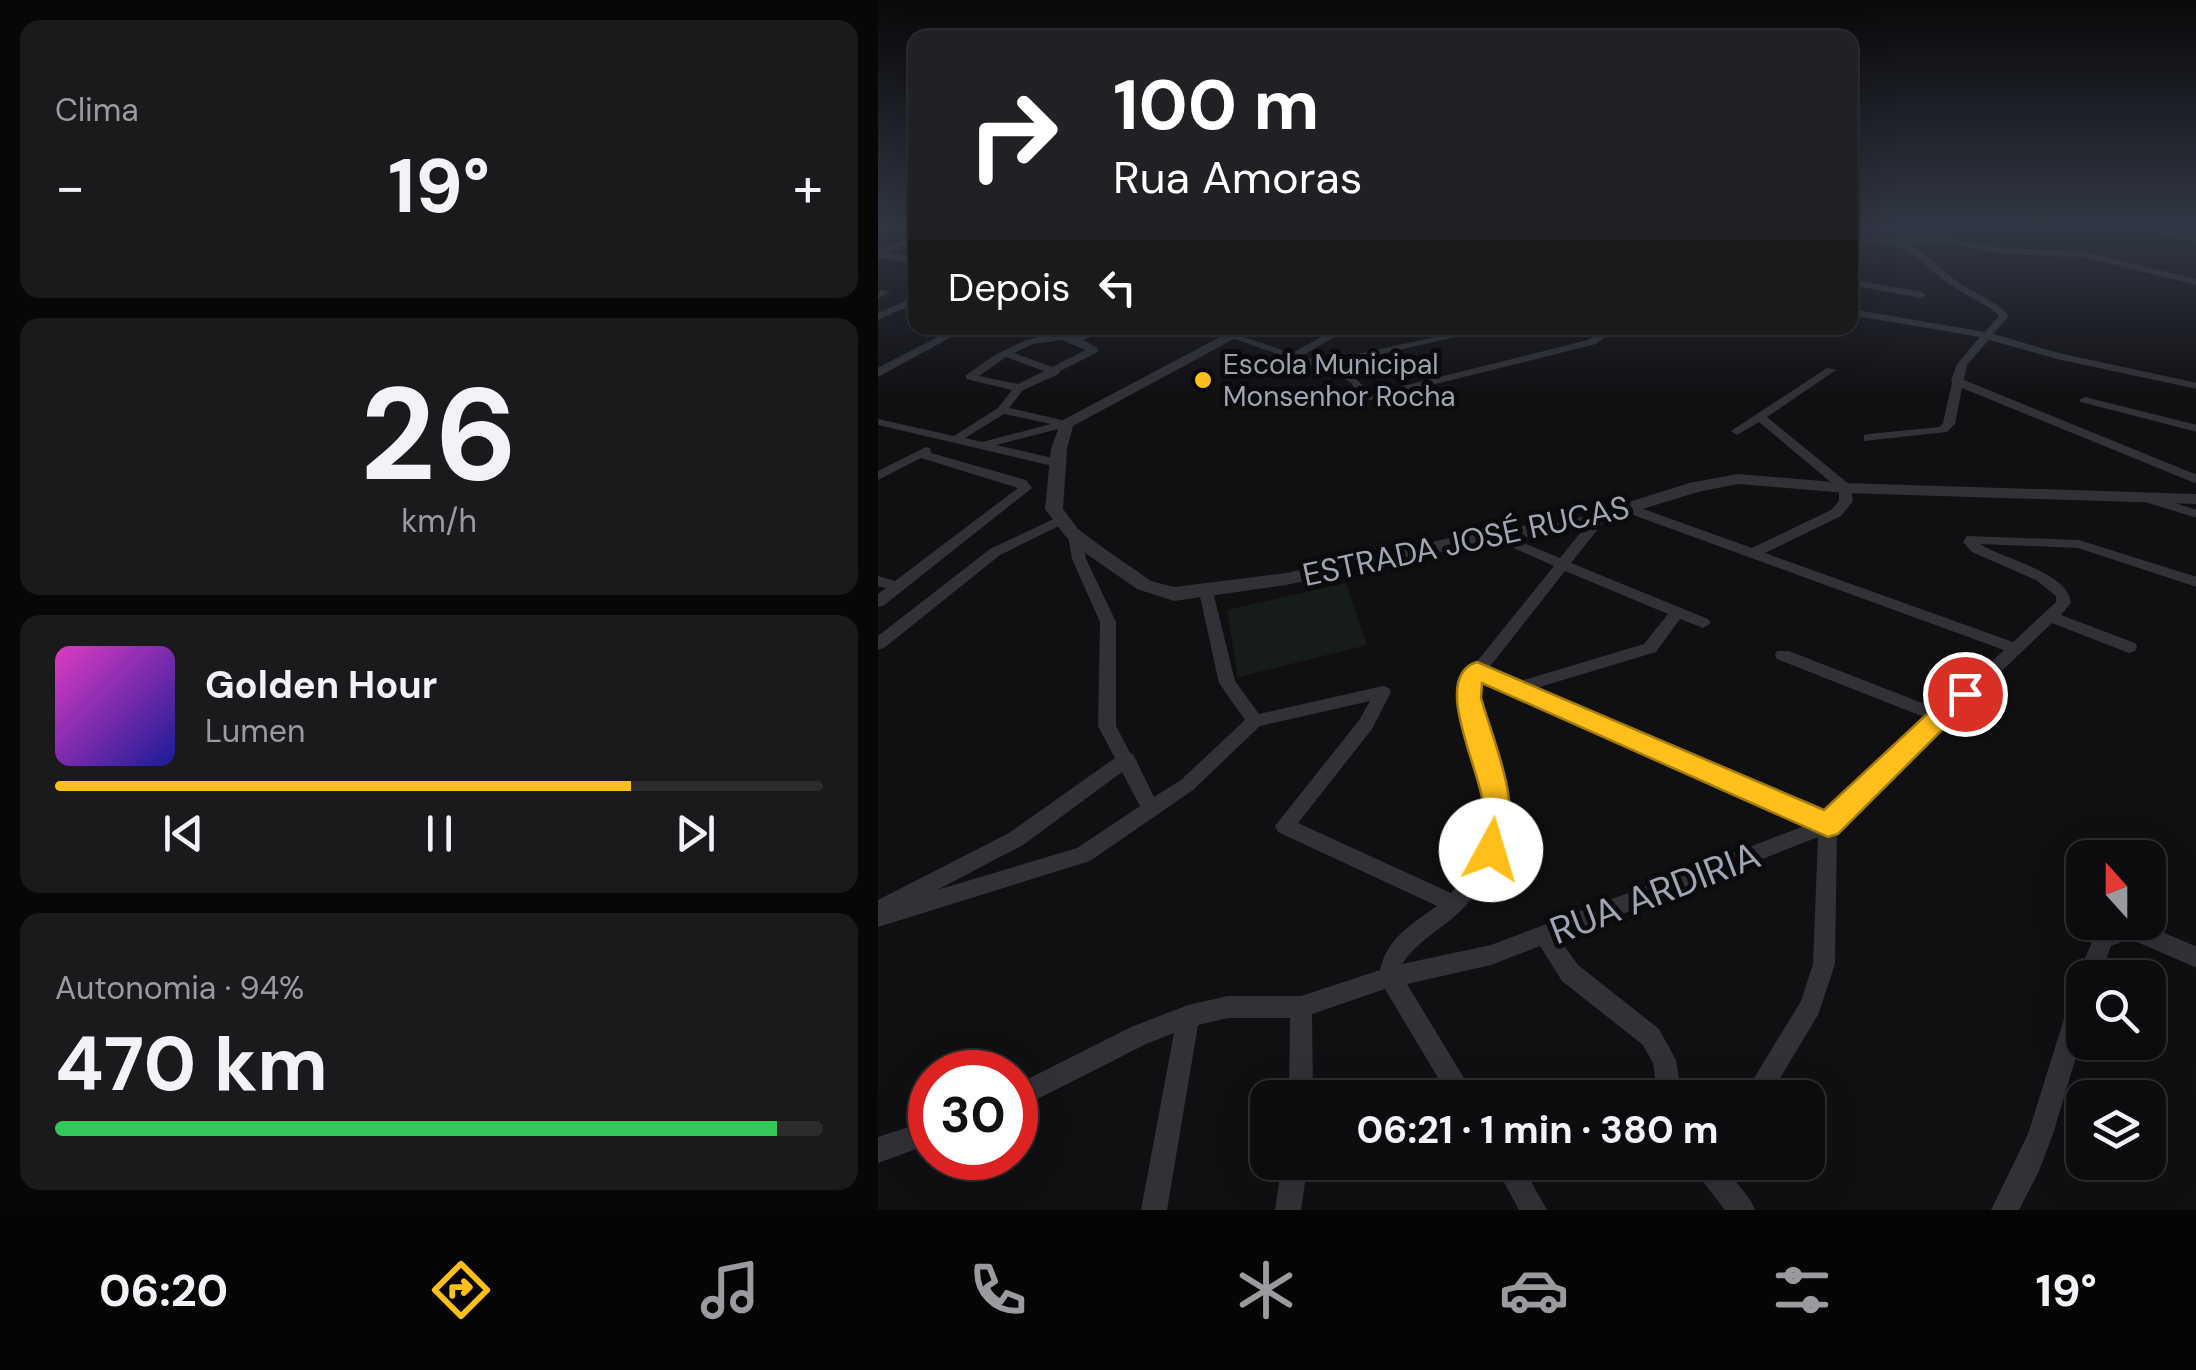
<!DOCTYPE html>
<html lang="pt">
<meta charset="utf-8">
<style>
:root{--surface:#0c0c0e;--page:#1a1a1c;--text:#f1f3f6;--muted:#9a9b9e;--line:#2c2c2e;--accent:#ffbf1b}
body{margin:0;font-family:"DM Sans",sans-serif;background:var(--page);color:var(--text);height:100vh;display:flex;flex-direction:column;font-size:38px;white-space:nowrap}
*{box-sizing:border-box;margin:0}
p{font-size:32px;color:var(--muted)}
.icon{flex:none;width:55px;height:55px;fill:none;stroke:currentColor;stroke-width:2;stroke-linecap:round;stroke-linejoin:round}
.map{position:relative;flex:1;overflow:hidden}
.panel{display:flex;flex-direction:column;gap:20px;padding:20px;background:#070708;width:878px}
.panel>*{flex:none}
.top-card{position:absolute;left:30px;top:30px;width:950px;height:305px;border-radius:20px;box-shadow:0 10px 40px #0002,0 0 0 2px var(--line);background:#202124;color:#fff;overflow:hidden}
.needle{width:65px;rotate:339deg}
.buttons{position:absolute;left:1188px;top:840px;display:grid;gap:20px}
.buttons a{display:grid;place-items:center;width:100px;height:100px;border-radius:20px;background:var(--surface);box-shadow:0 10px 40px #0002,0 0 0 2px var(--line);font-size:50px}
.speed{position:absolute;left:30px;top:1050px;display:flex;gap:20px;font-size:50px;font-weight:700;text-align:center}
.speed>*{display:grid;place-content:center;width:130px;height:130px;border-radius:50%;background:var(--surface);box-shadow:0 10px 40px #0002,0 0 0 2px var(--line);line-height:1}
.speed .limit{border:15px solid #d22;background:#fff;color:#111}
.pin{position:absolute;display:grid;place-items:center;width:85px;height:85px;color:#fff;margin:-42px;border:5px solid #fff;border-radius:50%;box-shadow:0 2px 10px #0007}
.me{position:absolute;width:110px;margin:-55px;rotate:6deg;stroke-linejoin:round;filter:drop-shadow(0 0 8px #0008)}
.turn{display:flex;align-items:center;gap:35px;height:210px;padding:0 40px;font-size:45px}
.turn .icon{width:130px;height:130px;stroke-width:2.5}
.turn b{display:block;font-size:70px;line-height:85px}
.then{display:flex;align-items:center;height:95px;padding:0 40px;background:#0003;gap:20px;font-size:38px}
.big{font-size:75px;font-weight:700;line-height:1.1}
.panel .card{flex:1;display:flex;flex-direction:column;justify-content:center;gap:15px;min-width:0;padding:0 35px;border-radius:20px;background:var(--page)}
.panel .dial{align-items:center;gap:0}
.dial b{font-size:130px;line-height:1}
.song{display:flex;align-items:center;gap:30px}
.cover{width:120px;height:120px;border-radius:15px;background:linear-gradient(135deg,hsl(310 70% 55%),hsl(240 70% 35%))}
.played{height:10px;border-radius:5px;background:linear-gradient(90deg,var(--accent) 75%,var(--line) 75%)}
.keys{display:flex;justify-content:space-around;direction:ltr}
.heat{display:flex;justify-content:space-between;align-items:center;font-size:55px;direction:ltr}
.charge{height:15px;border-radius:8px;background:linear-gradient(90deg,#34c759 94%,var(--line) 0)}
.trip{position:absolute;left:372px;top:1080px;width:575px;height:100px;border-radius:20px;background:var(--surface);box-shadow:0 10px 40px #0002,0 0 0 2px var(--line);font-weight:700;line-height:100px;text-align:center}
.tab-bar{display:flex;height:160px;justify-content:space-around;align-items:center;background:#050506;color:var(--muted)}
.tab-bar .icon{width:70px;height:70px}
.tab-bar .current{color:var(--accent)}
.tab-bar b{font-size:45px;color:var(--text)}
main{display:flex;flex:1;min-height:0}
.map>svg:first-child{display:block}
</style>
<main>
<section class="panel">
<div class="card"><p>Clima</p>
<div class="heat"><a>−</a><b class="big">19°</b><a>+</a></div>
</div>
<div class="card dial"><b>26</b><p>km/h</p></div>
<div class="card">
<div class="song"><i class="cover"></i><div><b>Golden Hour</b><p>Lumen</p></div></div>
<div class="played"></div>
<div class="keys"><svg class="icon" aria-label="previous" viewBox="0 0 24 24"><path d="M18 5L8 12l10 7zM5 5v14"/></svg><svg class="icon" aria-label="pause" viewBox="0 0 24 24"><path d="M8 5v14M16 5v14"/></svg><svg class="icon" aria-label="next" viewBox="0 0 24 24"><path d="M6 5l10 7-10 7zM19 5v14"/></svg></div>
</div>
<div class="card"><p>Autonomia · 94%</p><b class="big">470 km</b><div class="charge"></div></div>
</section>
<div class="map">
<svg width="1319" height="1210" viewBox="0 0 1319 1210">
<rect width="100%" height="100%" fill="#101012"/>
<g fill="#161d18">
<path d="M972 227H1044L1008 244 1010 250 999 264 973 265Z"/>
<path d="M468 583 489 645 360 677 349 610Z"/>
</g>
<g fill="none" stroke-linecap="round" stroke-linejoin="round">
<path stroke="#262e36" stroke-width="2.5" d="M0 369 79 328"/>
<g fill="#313137" fill-rule="evenodd">
<path d="M1247 227H1267L1319 236V241Z"/>
<path d="M38 236V241L7 253 38 257V263L0 258V250Z"/>
<path d="M1019 236 1067 238 1124 248 1203 251 1319 279V285L1203 257 1124 254 1067 242 1024 241C1044 249 1059 266 1077 280 1095 293 1116 299 1131 316L1115 334 1181 353 1319 383V389L1179 359 1111 340 1089 365 1086 380 1319 475V484L1084 388 1077 424 1069 432 986 441V435L990 434 1062 427 1065 423 1074 383 1073 381 1079 364 1102 337 972 315V309L1107 332 1121 316C1107 302 1088 296 1073 285 1031 256 1030 235 972 246V241L991 238 1018 239Z"/>
<path d="M972 279 1043 292 1048 295 1043 298 972 285Z"/>
<path d="M4 290 12 292 0 298V292Z"/>
<path d="M38 296V303L0 320V313Z"/>
<path d="M79 328H90L0 377V370Z"/>
<path d="M219 328H231L205 340 220 348V352L182 371 181 374 145 390 131 408 192 422V426L118 445 183 460V466L179 467 0 425V419L76 436 120 408 134 390 88 379V375L117 355 148 340 168 335 195 337ZM184 340 208 350 174 367 136 353 155 344ZM128 357 166 371 140 384 101 376ZM126 414 173 424 104 442 87 438Z"/>
<path d="M460 328H471L424 356 442 362 599 328H615L453 366C477 373 477 379 493 394L710 340 729 328H740L718 344 493 400 483 398 473 383 461 375 348 336 357 334 414 353Z"/>
<path d="M949 368 958 370 889 417 972 485 975 501 963 516 887 553 1135 642 1178 602V596L1158 580 1094 552 1085 542 1089 536 1201 540 1319 577V587L1200 548 1102 544C1125 559 1190 572 1193 603L1183 615 1257 643 1259 647 1257 651 1251 653 1174 623 959 828 957 964 940 1015 890 1098H864L923 1001 935 964 940 837 681 939 700 965 781 1029 798 1060 804 1098H780L775 1063 765 1045 684 981 662 946 613 965 529 984 598 1098H572L507 989 434 1014 435 1098H411L412 1018H350L320 1025 289 1210H263L296 1033 268 1044 138 1110V1085L253 1027 310 1005 350 996H423L502 970C509 938 534 924 559 906L400 832 397 826 482 719 492 701 382 726 315 790 212 861 0 927V900L131 833 237 758 220 726 222 622 194 559 190 536 197 532 204 536 208 559 238 622V726L252 753 255 754 276 797 303 780 367 720 341 683 321 592 328 587 335 592 357 681 381 714 505 686 511 688 513 692 494 729 420 823 573 893C650 811 574 765 584 680L676 566 607 535 609 532H619L682 558 716 516 721 515 728 519 693 563 830 619 833 623 825 628 802 619 778 652 655 689 948 815 1051 719 899 659 897 655 899 651H911L1062 710 1126 650 747 512 745 509 747 506H757L874 548 953 510 961 501V489L881 422 859 435 853 431ZM687 571 790 614 766 644 639 682 610 669ZM602 679 929 825 613 945 524 964C538 943 558 932 576 917 592 903 605 886 614 868 654 788 583 739 602 679ZM244 772 262 806 199 848 59 890 145 845Z"/>
<path d="M1207 397 1319 425V432L1203 402 1201 400Z"/>
<path d="M48 447 52 448 53 453 148 480 154 488 5 606 0 607V594L8 588 0 586V576L17 581 140 488 43 458 0 480V471Z"/>
<path d="M1269 494 1319 510V518L1264 501 1262 498Z"/>
<path d="M182 516 187 517 189 520 187 523 122 555 6 648 0 650V636L112 549Z"/>
<path d="M1243 922H1261L1319 947V968L1252 939 1233 946 1221 978H1205V1033L1201 1047 1175 1134 1161 1171 1141 1210H1113L1150 1134 1194 993 1197 985 1201 983 1199 978 1218 932Z"/>
<path d="M52 1120V1144L0 1163V1137Z"/>
<path d="M404 1162H430L423 1210H397Z"/>
<path d="M615 1162H642L669 1210H641Z"/>
<path d="M814 1162H843L873 1201 877 1210H847L817 1171Z"/>
</g>
<path fill="#313137" fill-rule="evenodd" d="M320 328H339L352 332 360 328H376L195 426 189 449 185 509 200 529 224 547 273 581 296 587 408 573 614 529 691 521 811 483 860 474 967 483 1319 494V504L967 493 860 484 820 492 693 531 614 541 408 585 296 601 259 589 210 555 188 537 167 509 173 449 183 421 342 337Z"/>
</g>
<linearGradient id="sky" x2="0" y2="1"><stop stop-color="#09090a"/><stop offset="0.57" stop-color="#313744"/><stop offset="1" stop-color="#313744" stop-opacity="0"/></linearGradient>
<rect width="1319" height="397" fill="url(#sky)"/>
<path fill="#ffbf1b" stroke="#a67c12" stroke-width="2.5" d="M599 662 946 810 1078 687H1096L1100 694 960 834 950 837 604 683 603 698C617 747 647 809 623 859L613 863 602 859C594 841 606 824 605 805 604 773 551 676 599 662Z"/>
<circle fill="#ffbf1b" stroke="#0b0b0d" stroke-width="4" cx="325" cy="380" r="10"/>
<g text-anchor="middle" stroke-width="10" stroke-linejoin="round" paint-order="stroke">
<g font-size="28" fill="#a0a5b4" stroke="#0b0b0d" text-anchor="start">
<text x="345" y="374">Escola Municipal<tspan x="345" dy="32">Monsenhor Rocha</tspan></text>
</g>
<g font-size="32" fill="#a0a5b4" stroke="#0b0b0d">
<text transform="translate(588 541) rotate(-12)" y="11">ESTRADA JOSÉ RUCAS</text>
</g>
<g font-size="38" fill="#a0a5b4" stroke="#0b0b0d">
<text transform="translate(777 893) rotate(-21)" y="13">RUA ARDIRIA</text>
</g>
</g>
</svg>
<div class="buttons">
<a><svg class="needle" viewBox="-14 -14 28 28"><path d="M0-13l5 13h-10z" fill="#e53935"/><path d="M0 13l5-13h-10z" fill="#9a9b9e"/></svg></a>
<a><svg class="icon" aria-label="search" viewBox="0 0 24 24"><circle cx="10" cy="10" r="6"/><path d="M15 15l6 6"/></svg></a>
<a><svg class="icon" aria-label="layers" viewBox="0 0 24 24"><path d="M12 4l9 5-9 5-9-5zM3 14l9 5 9-5"/></svg></a>
</div>
<div class="speed"><div class="limit">30</div></div>
<div class="pin" style="left:1087px;top:694px;background:#d93025"><svg class="icon" aria-label="arrive" viewBox="0 0 24 24"><path d="M6 21V4h12l-3 4 3 4H6"/></svg></div>
<svg class="me" style="left:613px;top:850px" viewBox="-20 -20 40 40"><circle r="19" fill="#fff"/><path d="M0-13L10 11 0 6-10 11z" fill="#ffbf1b"/></svg>
<div class="trip">06:21 · 1 min · 380 m</div>
<div class="top-card">
<div class="turn"><svg class="icon" aria-label="right" viewBox="0 0 24 24"><path d="M7 20v-9h11M14 6l5 5-5 5"/></svg><div><b>100 m</b>Rua Amoras</div></div>
<div class="then">Depois<svg class="icon" aria-label="left" viewBox="0 0 24 24"><path d="M17 20v-9H6M10 6l-5 5 5 5"/></svg></div>
</div>
</div>
</main>
<nav class="tab-bar">
<b>06:20</b>
<svg class="icon current" aria-label="directions" viewBox="0 0 24 24"><path d="M12 3l9 9-9 9-9-9zM9 14v-3h6M13 9l2 2-2 2"/></svg>
<svg class="icon" aria-label="music" viewBox="0 0 24 24"><path d="M9 18V5l10-2v13"/><circle cx="6" cy="18" r="3"/><circle cx="16" cy="16" r="3"/></svg>
<svg class="icon" aria-label="phone" viewBox="0 0 24 24"><path d="M5 4h4l2 5-3 2q2 4 5 5l2-3 5 2v4C11 20 4 13 5 4z"/></svg>
<svg class="icon" aria-label="climate" viewBox="0 0 24 24"><path d="M12 3v18M4 7l16 10M4 17L20 7"/></svg>
<svg class="icon" aria-label="car" viewBox="0 0 24 24"><path d="M5 17H2v-5l4-1 3-4h7l3 4 3 1v5h-3M9 17h6M6 11h13"/><circle cx="7" cy="17" r="2"/><circle cx="17" cy="17" r="2"/></svg>
<svg class="icon" aria-label="filters" viewBox="0 0 24 24"><path d="M4 7h16M4 17h16"/><circle cx="9" cy="7" r="2"/><circle cx="15" cy="17" r="2"/></svg>
<b>19°</b>
</nav>
